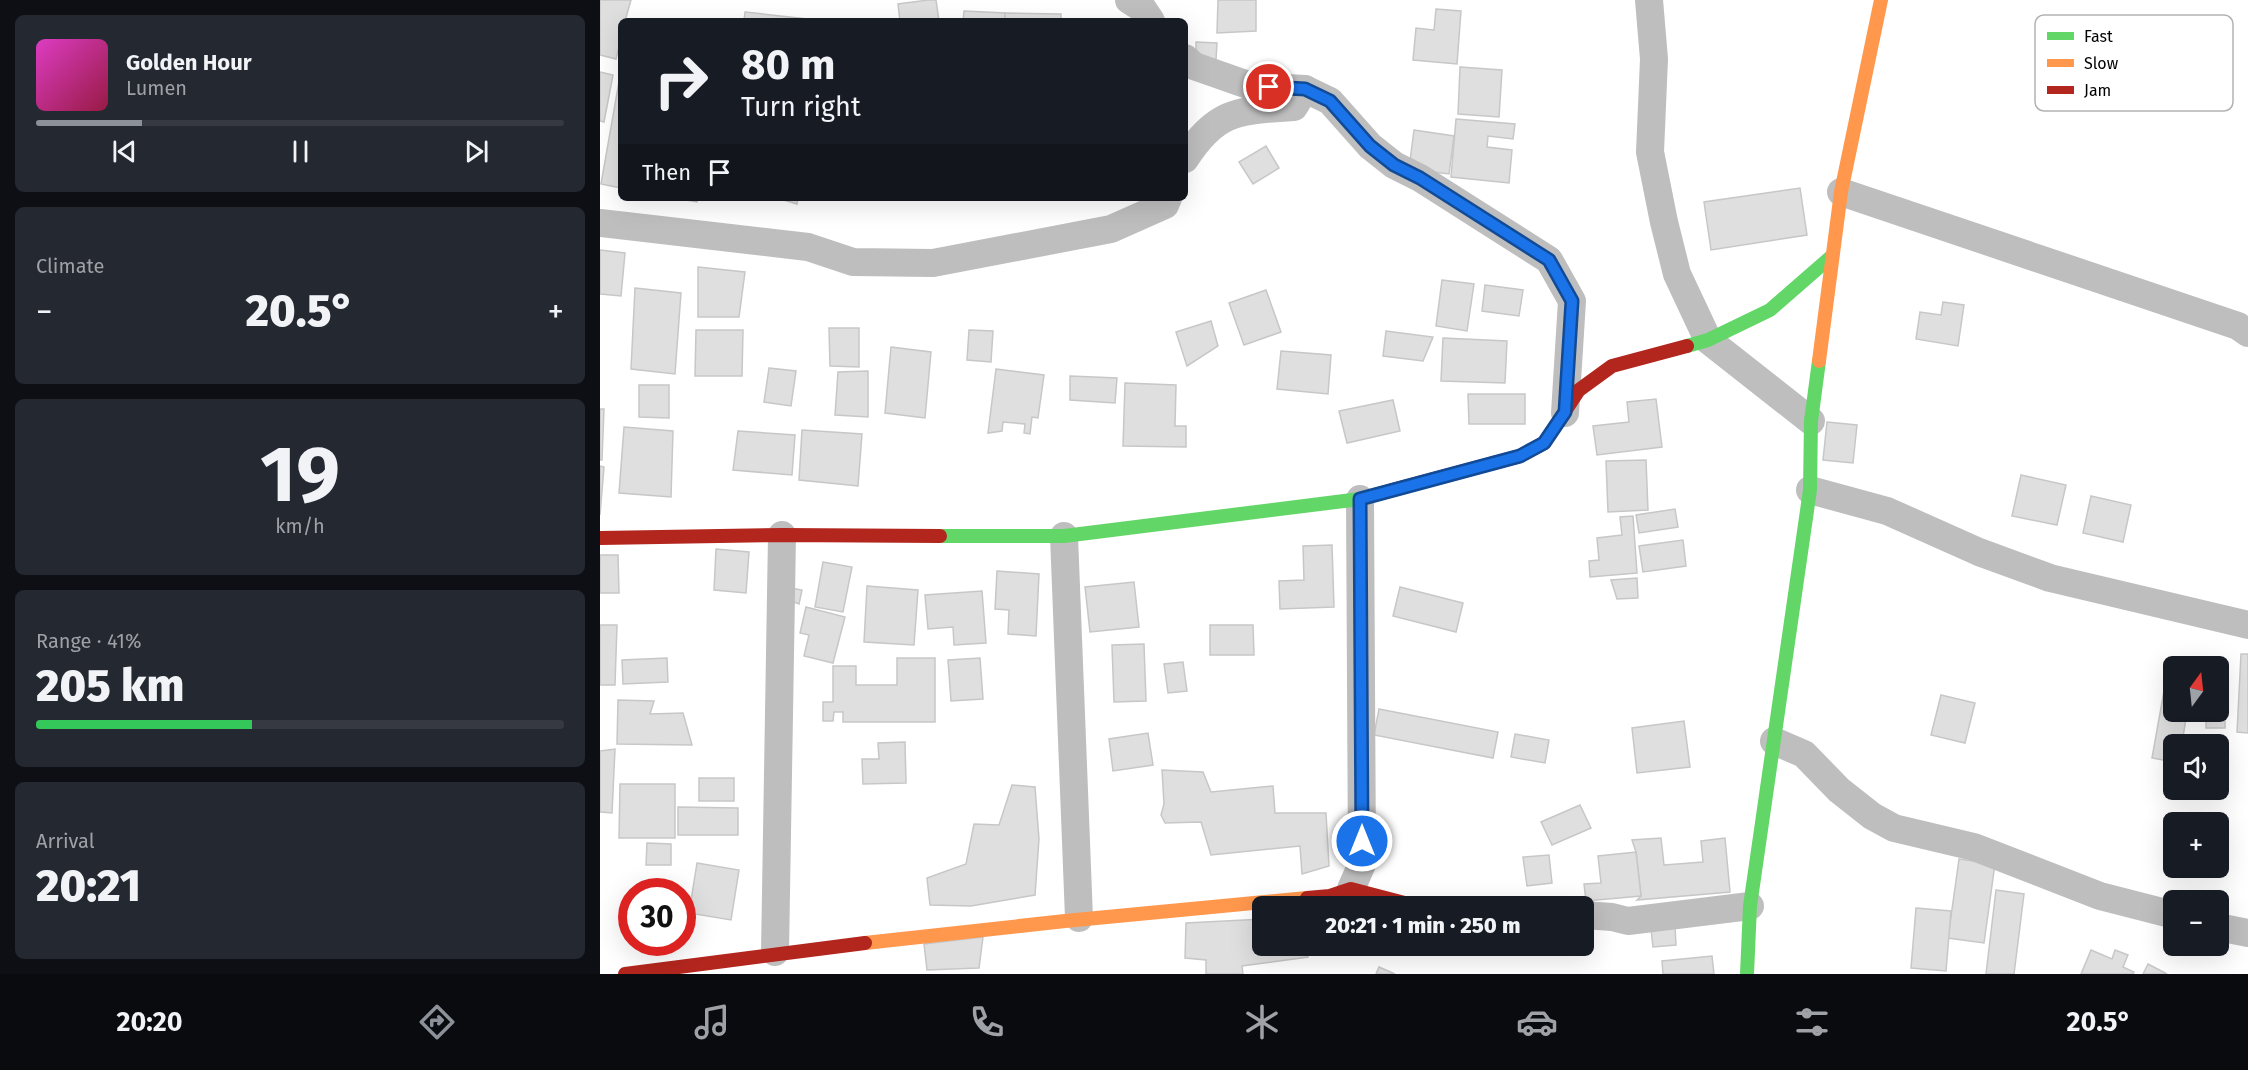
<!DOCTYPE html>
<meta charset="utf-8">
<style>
:root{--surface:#171b24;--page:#242831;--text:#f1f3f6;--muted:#9ea1a6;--line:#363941;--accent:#8c9099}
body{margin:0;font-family:"Fira Sans",sans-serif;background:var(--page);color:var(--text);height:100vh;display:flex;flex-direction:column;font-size:22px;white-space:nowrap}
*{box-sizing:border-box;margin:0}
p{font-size:20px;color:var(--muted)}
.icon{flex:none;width:33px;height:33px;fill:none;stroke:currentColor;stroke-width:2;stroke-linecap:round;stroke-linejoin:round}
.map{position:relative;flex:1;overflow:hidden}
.details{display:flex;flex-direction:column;gap:15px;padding:15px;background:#0d0f14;width:600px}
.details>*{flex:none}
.hud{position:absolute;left:18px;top:18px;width:570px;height:183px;border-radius:9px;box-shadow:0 6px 24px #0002;background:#171b24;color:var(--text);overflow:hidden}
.needle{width:39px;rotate:15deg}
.fabs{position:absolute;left:1563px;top:656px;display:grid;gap:12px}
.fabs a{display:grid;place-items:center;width:66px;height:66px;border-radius:9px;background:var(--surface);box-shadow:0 6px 24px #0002;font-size:30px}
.speed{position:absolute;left:18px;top:878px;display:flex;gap:12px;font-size:30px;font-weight:700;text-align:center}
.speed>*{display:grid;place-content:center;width:78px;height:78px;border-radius:50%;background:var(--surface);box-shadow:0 6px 24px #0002;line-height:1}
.speed .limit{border:9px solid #d22;background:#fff;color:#111}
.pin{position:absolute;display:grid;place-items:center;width:51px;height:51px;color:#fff;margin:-26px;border:3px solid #fff;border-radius:50%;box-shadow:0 2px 6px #0007}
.me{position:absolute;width:66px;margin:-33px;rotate:0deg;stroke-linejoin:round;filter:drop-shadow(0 0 4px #0008)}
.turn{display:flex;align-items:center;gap:21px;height:126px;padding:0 24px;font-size:27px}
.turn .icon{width:78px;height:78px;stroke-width:2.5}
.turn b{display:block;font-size:42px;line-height:51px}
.then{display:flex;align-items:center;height:57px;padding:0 24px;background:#0003;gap:12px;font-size:22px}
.big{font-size:45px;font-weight:800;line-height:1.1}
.details .widget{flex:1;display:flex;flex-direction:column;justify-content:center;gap:9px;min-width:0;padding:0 21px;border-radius:9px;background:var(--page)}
.details .dial{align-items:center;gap:0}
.dial b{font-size:78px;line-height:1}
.song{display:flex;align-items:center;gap:18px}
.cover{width:72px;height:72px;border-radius:9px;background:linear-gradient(135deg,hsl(310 70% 55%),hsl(340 70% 35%))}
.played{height:6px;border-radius:3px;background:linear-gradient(90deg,var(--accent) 20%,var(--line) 20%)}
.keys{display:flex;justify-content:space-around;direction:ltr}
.heat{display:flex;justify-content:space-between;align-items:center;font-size:33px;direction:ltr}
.charge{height:9px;border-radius:4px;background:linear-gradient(90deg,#34c759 41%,var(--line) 0)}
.trip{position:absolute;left:652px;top:896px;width:342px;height:60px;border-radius:9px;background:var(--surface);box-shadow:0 6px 24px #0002;font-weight:800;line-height:60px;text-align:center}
.dock{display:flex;height:96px;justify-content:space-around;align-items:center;background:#090b0e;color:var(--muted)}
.dock .icon{width:42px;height:42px}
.dock .current{color:var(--accent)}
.dock b{font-size:27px;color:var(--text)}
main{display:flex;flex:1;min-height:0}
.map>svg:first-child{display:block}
</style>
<main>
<section class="details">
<div class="widget">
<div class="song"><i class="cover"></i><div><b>Golden Hour</b><p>Lumen</p></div></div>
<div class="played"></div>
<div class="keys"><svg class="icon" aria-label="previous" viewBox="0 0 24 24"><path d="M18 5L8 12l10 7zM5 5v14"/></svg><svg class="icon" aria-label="pause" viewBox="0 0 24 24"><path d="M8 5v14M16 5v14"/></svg><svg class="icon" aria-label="next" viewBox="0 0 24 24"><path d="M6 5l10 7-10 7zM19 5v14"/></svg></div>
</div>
<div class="widget"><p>Climate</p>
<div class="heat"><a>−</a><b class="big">20.5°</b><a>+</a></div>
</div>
<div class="widget dial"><b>19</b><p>km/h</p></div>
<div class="widget"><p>Range · 41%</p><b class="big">205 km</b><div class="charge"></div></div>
<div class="widget"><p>Arrival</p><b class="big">20:21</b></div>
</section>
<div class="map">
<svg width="1648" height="974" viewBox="0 0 1648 974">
<rect width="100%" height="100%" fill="#fff"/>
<g fill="#dfdfdf" stroke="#c7c7c7" stroke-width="1.5">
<path d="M0 0H31L25 21H21V39L16 59 0 55Z"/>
<path d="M328 0H336L339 21H300L298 4Z"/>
<path d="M618 0H656V31L617 33Z"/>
<path d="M836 9 861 11 857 64 813 60 816 28 834 30Z"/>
<path d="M364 11 405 13V21H363Z"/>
<path d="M145 12 226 21H144Z"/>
<path d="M405 13 461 14V21H405Z"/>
<path d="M596 42 617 43 616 60 596 58Z"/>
<path d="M860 67 902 70 899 117 858 114Z"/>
<path d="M0 72 13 75 4 122 0 121Z"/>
<path d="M20 76H21V188L1 184Z"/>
<path d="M856 119 915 124 913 139 888 136 887 147 912 150 909 183 851 177Z"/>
<path d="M814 130 854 136 849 174 809 169Z"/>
<path d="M666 146 679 168 653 184 639 162Z"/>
<path d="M1200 188 1207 235 1111 250 1104 202Z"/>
<path d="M75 198H98L97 202Z"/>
<path d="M177 198H198L197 204Z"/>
<path d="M0 250 25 253 21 296 0 294Z"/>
<path d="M98 267 145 272 139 317H98Z"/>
<path d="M842 280 874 284 867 331 836 326Z"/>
<path d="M885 285 923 290 919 316 882 311Z"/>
<path d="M35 288 81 293 75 374 31 369Z"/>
<path d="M666 290 681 332 644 345 629 303Z"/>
<path d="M1343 302 1364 305 1358 346 1316 339 1320 312 1341 315Z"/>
<path d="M611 321 618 346 587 366 576 332Z"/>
<path d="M229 328H259V367L230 366Z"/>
<path d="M96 330H143L142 376H95Z"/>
<path d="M369 330 393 331 391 362 367 360Z"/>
<path d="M786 331 833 337 823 361 783 356Z"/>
<path d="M843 338 907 341 905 383 841 381Z"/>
<path d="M291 347 331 352 325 418 285 413Z"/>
<path d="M681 351 731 355 728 394 677 389Z"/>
<path d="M169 368 196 371 191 406 164 402Z"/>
<path d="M396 369 444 375 438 418 432 417 430 434 424 433 425 424 403 422 402 431 388 433Z"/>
<path d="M268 371V417L235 415 238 372Z"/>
<path d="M470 376 517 378 515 403 470 400Z"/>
<path d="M525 383 576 385 575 426H586V447L523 446Z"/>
<path d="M39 385H69V418L39 417Z"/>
<path d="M868 394H925V424H869Z"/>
<path d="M1056 399 1062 447 997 455 993 426 1029 422 1027 402Z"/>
<path d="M793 400 800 431 747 443 739 411Z"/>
<path d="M0 409H4L2 460H0Z"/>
<path d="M1227 422 1257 425 1253 463 1223 460Z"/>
<path d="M24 427 73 431 71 497 19 493Z"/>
<path d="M202 430 262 434 258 486 199 480Z"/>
<path d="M138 431 195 435 192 475 133 470Z"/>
<path d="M1046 460 1048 510 1008 512 1006 461Z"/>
<path d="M0 466 4 467 0 515Z"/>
<path d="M1421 475 1466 485 1457 525 1412 516Z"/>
<path d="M1491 496 1531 505 1523 542 1483 533Z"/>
<path d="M1075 509 1078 527 1039 533 1036 515Z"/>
<path d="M1033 516 1037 573 990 577 989 561 999 560 997 538 1022 535 1020 517Z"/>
<path d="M1083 540 1086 566 1043 572 1039 546Z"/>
<path d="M732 545 734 607 680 609 679 581 704 580 703 546Z"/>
<path d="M116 549 149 552 146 593 114 590Z"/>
<path d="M0 555H18L19 593H0Z"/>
<path d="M223 562 252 567 243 612 215 607Z"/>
<path d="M397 571 439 574 436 636 408 634 409 610 395 609Z"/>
<path d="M1037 578 1038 598 1017 599 1011 580Z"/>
<path d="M534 582 539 627 490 632 485 587Z"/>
<path d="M267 586 318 590 314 645 264 642Z"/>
<path d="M800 587 863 603 856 632 793 616Z"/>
<path d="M191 588 202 590 199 604 189 600Z"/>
<path d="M382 591 386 643 354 645 353 627 328 629 325 595Z"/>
<path d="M206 607 245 617 233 663 204 656 209 635 200 633Z"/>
<path d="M0 625H17L15 685H0Z"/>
<path d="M610 625H653L654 655H610Z"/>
<path d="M544 644 546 701 514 702 512 645Z"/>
<path d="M1641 654H1648V733L1637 732Z"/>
<path d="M67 658 68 682 23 684 22 660Z"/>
<path d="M297 658H335V722H243V712H234L233 721H223V702H233V666H256V685H297Z"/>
<path d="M380 658 383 699 351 701 348 660Z"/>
<path d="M583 662 587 691 568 693 564 664Z"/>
<path d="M1564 691 1574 693V711H1587L1582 744H1574V762L1552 758Z"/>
<path d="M1341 695 1375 703 1365 743 1331 735Z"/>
<path d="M18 700 54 701 50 714 83 713 92 745 17 744Z"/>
<path d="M1618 704H1625V728H1606V711H1618Z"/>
<path d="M779 709 898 732 893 758 774 735Z"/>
<path d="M1084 721 1090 767 1037 773 1032 728Z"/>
<path d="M548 733 553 765 513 771 509 739Z"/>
<path d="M915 734 949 740 945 763 911 757Z"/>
<path d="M305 742 306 783 263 784 262 759H279L278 743Z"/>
<path d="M15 749 12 813 0 812V751Z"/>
<path d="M562 770 603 772 611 792 673 786 675 813H726L729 866 702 874 700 846 611 855 601 822 565 823 561 815 564 804Z"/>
<rect x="99" y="778" width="35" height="23"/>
<path d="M20 784H75V838H19Z"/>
<path d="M412 785 435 787 439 839 435 895 371 906 330 905 327 878 366 864 374 824 399 825Z"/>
<path d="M980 805 991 828 952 845 941 822Z"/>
<path d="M78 807 138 808V835H78Z"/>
<path d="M1061 838 1064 865 1103 862 1101 841 1125 838 1130 892 1037 900 1041 896 1036 852 1032 840Z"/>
<path d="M47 843 71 844V865H46Z"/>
<path d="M1036 852 1041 896 986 901 984 884 1001 883 998 856Z"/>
<path d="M949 855 952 883 927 886 923 857Z"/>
<path d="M1359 859 1395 864 1384 943 1348 938Z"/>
<path d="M97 863 139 870 131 920 89 913Z"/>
<path d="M1396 890 1424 894 1414 974H1386Z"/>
<path d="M1316 908 1351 911 1346 971 1311 968Z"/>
<path d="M663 919V945H705L708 957 642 966 643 974H606V960L585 958 586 923Z"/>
<path d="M1075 927 1076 945 1053 947 1051 929Z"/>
<path d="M383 937 379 968 327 970 324 944Z"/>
<path d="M1491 950 1512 959 1515 950 1528 955 1523 967 1534 972 1533 974H1481Z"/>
<path d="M1112 956 1114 974H1063L1062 961Z"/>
<path d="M1548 964 1567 974H1543Z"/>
<path d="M779 967 795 974H776Z"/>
</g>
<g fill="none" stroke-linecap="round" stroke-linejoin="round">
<g stroke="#bebebe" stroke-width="28">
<path d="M529 0 543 9 551 21"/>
<path d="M1049 0 1054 59 1050 152 1064 222 1077 274 1108 340 1211 421"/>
<path d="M585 58 594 66 651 86 705 89 730 101 770 146 794 165 820 178 949 260 972 301 965 413"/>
<path d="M585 159C617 109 639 111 694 107L705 89"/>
<path d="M1241 192 1638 326 1648 333"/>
<path d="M0 223 208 247 253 262 333 263 511 229 565 205 568 198"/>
<path d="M1210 490 1287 511 1379 552 1450 578 1648 625"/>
<path d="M464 536 479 918"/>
<path d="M1174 741 1204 754 1239 790 1272 816 1294 828 1374 847 1500 896 1574 915"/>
<path d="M751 889 762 864 760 499"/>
<path d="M984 915 1012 917 1028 921 1150 906"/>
<path d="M1618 927 1648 933"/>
<path d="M175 952 182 535"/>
</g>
<g stroke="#63d668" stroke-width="14">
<path d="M1087 346 1108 340 1170 310 1232 256"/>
<path d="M340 536H464L760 499 789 491"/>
<path d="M1147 974 1150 906 1210 490 1211 421 1219 361"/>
</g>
<g stroke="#ff974d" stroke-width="14">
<path d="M1219 361 1241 192 1281 0"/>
<path d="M265 943 465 921 707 898"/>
</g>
<g stroke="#b3261e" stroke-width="14">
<path d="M789 491 920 456 944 443 979 390 1012 366 1087 346"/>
<path d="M0 538 182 535 340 536"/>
<path d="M707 898 730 896 751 889 816 906"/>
<path d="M25 974 265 943"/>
</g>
</g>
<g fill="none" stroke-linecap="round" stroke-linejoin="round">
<g stroke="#114b97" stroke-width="15">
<path id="route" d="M669 87 705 89 730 101 770 146 794 165 820 178 949 260 972 301 965 412 944 443 920 456 760 499 762 841"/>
</g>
<use href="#route" stroke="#1a73e8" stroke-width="10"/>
</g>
<rect x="1435" y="15" width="198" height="96" rx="9" fill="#fff" stroke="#b2b2b2" stroke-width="1.5"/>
<rect x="1447" y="32" width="27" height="8" fill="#63d668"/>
<rect x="1447" y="59" width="27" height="8" fill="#ff974d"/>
<rect x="1447" y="86" width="27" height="8" fill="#b3261e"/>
<g font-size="16" fill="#000">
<text x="1484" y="42">Fast</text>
<text x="1484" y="69">Slow</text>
<text x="1484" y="96">Jam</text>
</g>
</svg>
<div class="fabs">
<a><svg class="needle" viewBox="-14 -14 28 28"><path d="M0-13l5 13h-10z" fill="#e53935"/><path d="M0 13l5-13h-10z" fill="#9ea1a6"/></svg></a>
<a><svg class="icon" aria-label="sound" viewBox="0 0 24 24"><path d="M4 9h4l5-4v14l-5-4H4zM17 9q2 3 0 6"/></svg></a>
<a>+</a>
<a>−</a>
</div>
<div class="speed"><div class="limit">30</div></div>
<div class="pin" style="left:669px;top:87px;background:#d93025"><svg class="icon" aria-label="arrive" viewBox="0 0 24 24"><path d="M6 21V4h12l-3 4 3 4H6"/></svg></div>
<svg class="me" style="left:762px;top:841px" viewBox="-20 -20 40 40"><circle r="17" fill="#1a73e8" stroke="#fff" stroke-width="3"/><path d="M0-11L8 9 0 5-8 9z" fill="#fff"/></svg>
<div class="trip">20:21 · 1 min · 250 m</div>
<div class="hud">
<div class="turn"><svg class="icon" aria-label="right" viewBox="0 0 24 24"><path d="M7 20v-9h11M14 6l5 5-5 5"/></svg><div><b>80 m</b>Turn right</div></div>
<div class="then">Then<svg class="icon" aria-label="arrive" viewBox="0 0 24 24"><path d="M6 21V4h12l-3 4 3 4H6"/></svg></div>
</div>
</div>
</main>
<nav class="dock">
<b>20:20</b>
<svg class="icon current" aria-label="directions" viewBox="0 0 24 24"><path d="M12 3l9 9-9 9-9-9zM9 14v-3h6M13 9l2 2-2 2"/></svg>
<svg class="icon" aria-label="music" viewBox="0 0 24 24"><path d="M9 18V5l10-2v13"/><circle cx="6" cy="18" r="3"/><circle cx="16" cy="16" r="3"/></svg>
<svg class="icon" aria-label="phone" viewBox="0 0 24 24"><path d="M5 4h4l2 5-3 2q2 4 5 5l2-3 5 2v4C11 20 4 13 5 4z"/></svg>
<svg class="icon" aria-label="climate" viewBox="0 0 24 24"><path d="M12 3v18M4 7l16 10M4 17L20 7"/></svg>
<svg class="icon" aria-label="car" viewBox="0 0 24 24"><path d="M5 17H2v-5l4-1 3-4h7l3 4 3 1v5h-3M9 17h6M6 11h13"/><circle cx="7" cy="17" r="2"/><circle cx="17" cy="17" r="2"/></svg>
<svg class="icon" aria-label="filters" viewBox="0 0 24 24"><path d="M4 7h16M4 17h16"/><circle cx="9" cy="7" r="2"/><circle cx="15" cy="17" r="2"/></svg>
<b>20.5°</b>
</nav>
